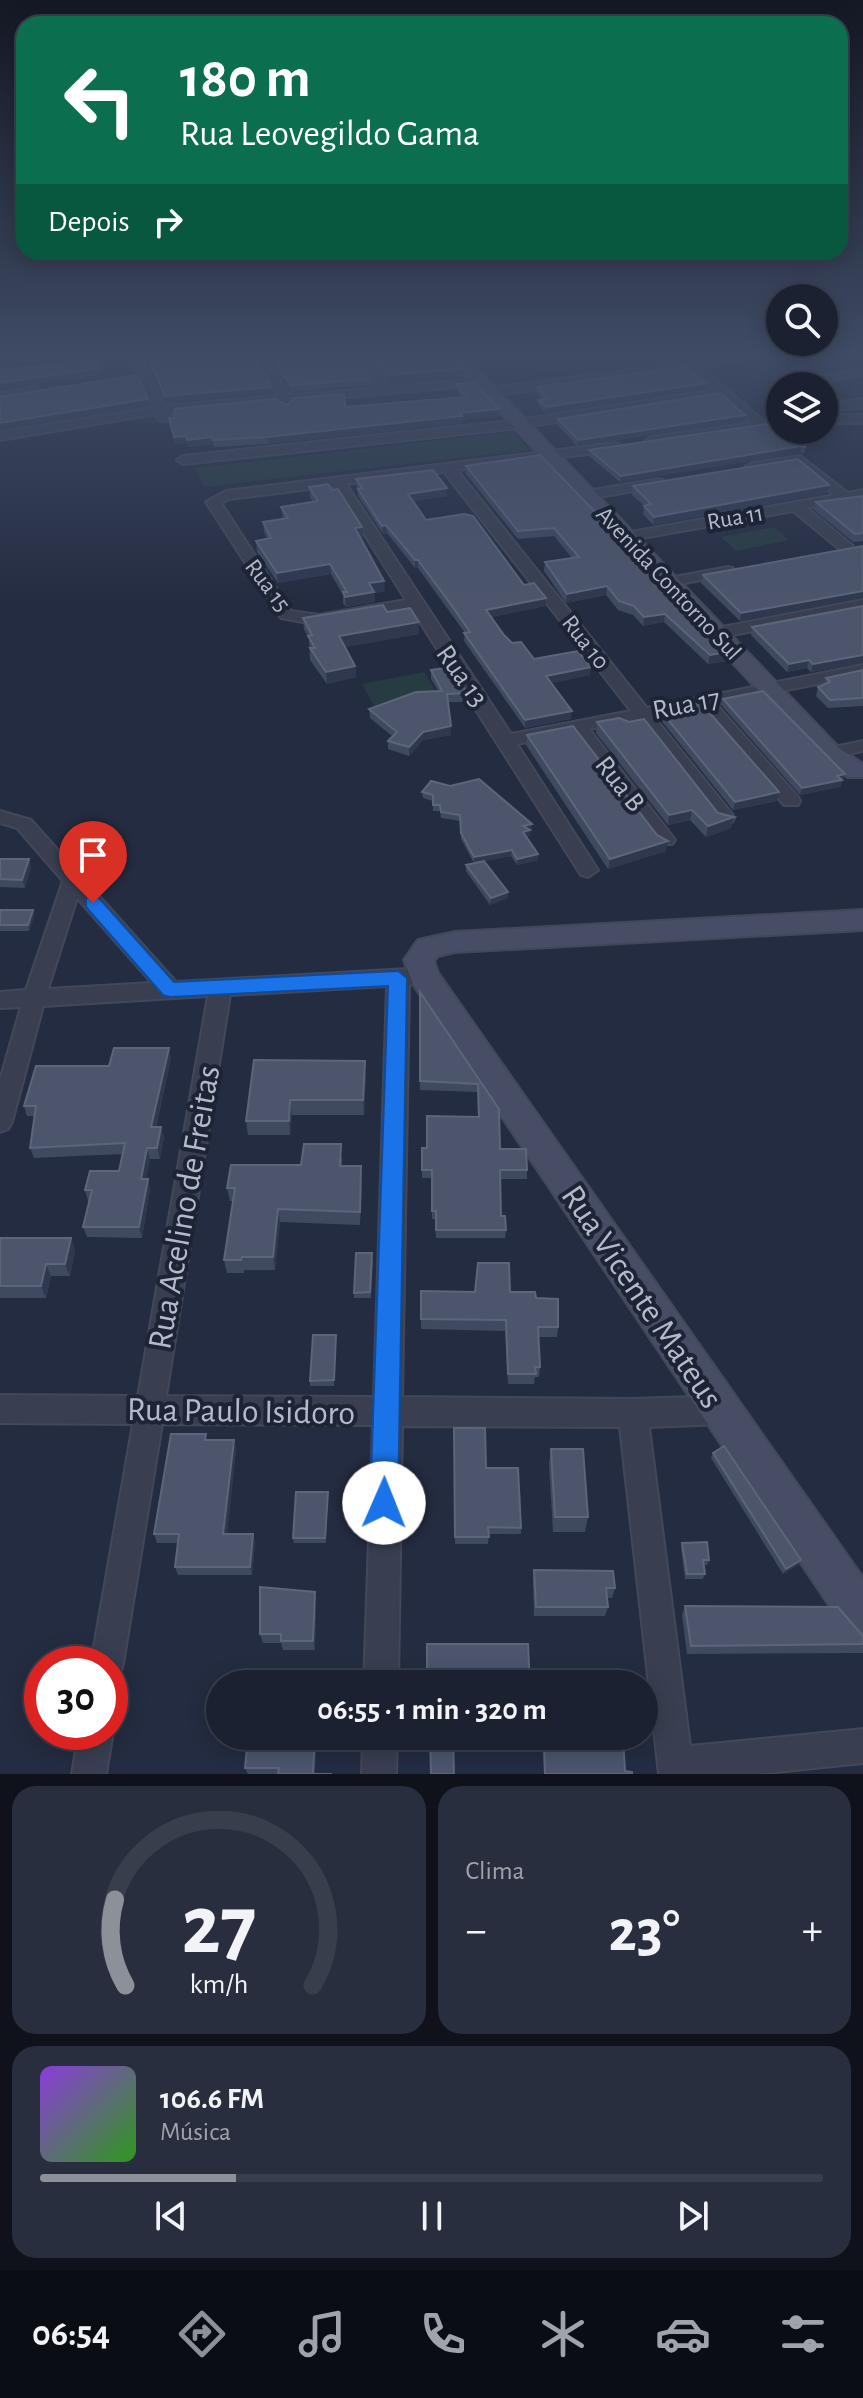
<!DOCTYPE html>
<html lang="pt">
<meta charset="utf-8">
<style>
:root{--surface:#1b2131;--page:#282e3d;--text:#f1f3f6;--muted:#a0a3ab;--line:#393e4d;--accent:#8c9099}
body{margin:0;font-family:"Alegreya Sans",sans-serif;background:var(--page);color:var(--text);height:100vh;display:flex;flex-direction:column;font-size:30px;white-space:nowrap}
*{box-sizing:border-box;margin:0}
p{font-size:26px;color:var(--muted)}
.icon{flex:none;width:44px;height:44px;fill:none;stroke:currentColor;stroke-width:2;stroke-linecap:round;stroke-linejoin:round}
.map{position:relative;height:1774px;overflow:hidden}
.drawer{display:flex;flex-direction:column;gap:12px;padding:12px;background:#0f121b;flex:1}
.drawer>*{flex:none}
.guide{position:absolute;left:16px;top:16px;width:832px;height:244px;border-radius:24px;box-shadow:0 4px 20px #0003,0 0 0 2px var(--line);background:#0b6e4f;color:#fff;overflow:hidden}
.fabs{position:absolute;left:766px;top:284px;display:grid;gap:16px}
.fabs a{display:grid;place-items:center;width:72px;height:72px;border-radius:50%;background:var(--surface);box-shadow:0 4px 20px #0003,0 0 0 2px var(--line);font-size:40px}
.speed{position:absolute;left:24px;top:1646px;display:flex;gap:16px;font-size:40px;font-weight:700;text-align:center}
.speed>*{display:grid;place-content:center;width:104px;height:104px;border-radius:50%;background:var(--surface);box-shadow:0 4px 20px #0003,0 0 0 2px var(--line);line-height:1}
.speed .limit{border:12px solid #d22;background:#fff;color:#111}
.pin{position:absolute;display:grid;place-items:center;width:68px;height:68px;color:#fff;margin:-82px -34px;border-radius:50% 50% 50% 0;rotate:-45deg;box-shadow:0 0 8px #0007}
.pin .icon{rotate:45deg}
.me{position:absolute;width:88px;margin:-44px;rotate:1deg;stroke-linejoin:round;filter:drop-shadow(0 0 6px #0008)}
.turn{display:flex;align-items:center;gap:28px;height:168px;padding:0 32px;font-size:36px}
.turn .icon{width:104px;height:104px;stroke-width:2.5}
.turn b{display:block;font-size:56px;line-height:68px}
.then{display:flex;align-items:center;height:76px;padding:0 32px;background:#0003;gap:16px;font-size:30px}
.big{font-size:60px;font-weight:700;line-height:1.1}
.drawer .tile{flex:1;display:flex;flex-direction:column;justify-content:center;gap:12px;min-width:0;padding:0 28px;border-radius:24px;background:var(--page)}
.drawer .dial{align-items:center;gap:0}
.dial svg{height:208px;overflow:visible;fill:none;stroke:var(--line);stroke-width:7;stroke-linecap:round;text-anchor:middle}
.dial text{fill:var(--text);stroke:none}
.song{display:flex;align-items:center;gap:24px}
.cover{width:96px;height:96px;border-radius:12px;background:linear-gradient(135deg,hsl(270 70% 55%),hsl(110 70% 35%))}
.played{height:8px;border-radius:4px;background:linear-gradient(90deg,var(--accent) 25%,var(--line) 25%)}
.keys{display:flex;justify-content:space-around;direction:ltr}
.heat{display:flex;justify-content:space-between;align-items:center;font-size:44px;direction:ltr}
.drawer .tiles{flex:1;display:grid;gap:12px;grid-template-columns:1fr 1fr}
.tile:last-child{grid-column:span 2}
.trip{position:absolute;left:206px;top:1670px;width:452px;height:80px;border-radius:40px;background:var(--surface);box-shadow:0 4px 20px #0003,0 0 0 2px var(--line);font-weight:700;line-height:80px;text-align:center}
.dock{display:flex;height:128px;justify-content:space-around;align-items:center;background:#0b0d14;color:var(--muted)}
.dock .icon{width:56px;height:56px}
.dock .active{color:var(--accent)}
.dock b{font-size:36px;color:var(--text)}
.map>svg:first-child{display:block}
</style>
<div class="map">
<svg width="863" height="1774" viewBox="0 0 863 1774">
<rect width="100%" height="100%" fill="#242c41"/>
<g fill="#263b42">
<path d="M520 353H658L663 357 540 374Z"/>
<path d="M513 432 530 450 204 487 195 468Z"/>
<path d="M774 527 789 540 736 551 721 537Z"/>
<path d="M424 672 437 693 374 706 362 684Z"/>
</g>
<g fill="none" stroke-linecap="round" stroke-linejoin="round">
<g stroke="#42485a" stroke-width="4">
<g id="street">
<path d="M128 353H140L164 406 278 396 251 353H263L289 395 376 388 351 353H363L387 387 480 379 486 382 480 385 290 402 292 405 286 409 276 403 167 413 173 416V422L159 420 156 414 0 440V432L153 408Z"/>
<path d="M753 353H784L700 367 764 421 780 418V426L651 445 645 441 651 437 751 423 720 396 519 428 183 464 177 460 183 456 519 420 713 390 688 369 490 396 484 392 490 388 681 363 675 357 681 354 693 361Z"/>
<path d="M863 369V375L792 386 783 383Z"/>
<path d="M36 387 42 391 40 393 0 401V393Z"/>
<path d="M863 399V407L824 412V404Z"/>
<rect x="824" y="415" width="39" height="8"/>
<path d="M615 443 619 444V450L457 470 647 708 863 665V675L716 704 798 797 800 801 798 805H784L700 707 654 717 732 814 734 818 732 822H718L638 720 589 729 672 836 675 840 672 844H658L573 733 517 744 598 870 588 877 581 875 411 608 319 625 281 618 206 502 226 491ZM444 472 631 711 511 734 346 484ZM334 486 406 600 319 615 291 611 221 503 229 499Z"/>
<path d="M800 456 848 493 863 490V498L807 508 853 546V552H843L793 511 626 541 619 537 626 533 834 495 797 464 752 471 745 467 752 463Z"/>
<path d="M658 479 663 480V486L587 499 580 495 587 491Z"/>
<path d="M728 567 733 568V574L669 586 662 582 669 578Z"/>
<path d="M863 600V610L717 638 709 633 717 628Z"/>
<path d="M863 741V751L830 758 821 753 824 749Z"/>
<path d="M0 811 31 820 176 982 408 969 416 971 419 977 416 983 409 985 402 1397 633 1399 721 1396 731 1400 735 1410 731 1420 721 1424 649 1427 690 1746 863 1729V1763L756 1774H659L620 1427 402 1426 398 1684H364L373 1425 162 1424 123 1664 119 1676 110 1679V1664H91L133 1424 0 1423V1395L138 1396 208 996 43 1006 12 1122 8 1129 0 1132V1080L21 1007 0 1008V992L26 990 63 881 17 828 0 823ZM77 898 152 983 48 989ZM387 986 374 1397 166 1396 230 995Z"/>
<path d="M110 1725 113 1732 106 1774H72L79 1732H110Z"/>
<path d="M363 1736H397L396 1774H362Z"/>
</g>
</g>
<g stroke="#42485a" stroke-width="4">
<g id="secondary">
<path d="M445 353H462L839 748 863 764V777H848L821 758Z"/>
<path d="M863 910V930L455 952 438 956 434 961 438 973 863 1578V1638L847 1632 413 984 404 960 418 940 455 932Z"/>
</g>
</g>
<use href="#street" fill="#393f51" fill-rule="evenodd"/>
<use href="#secondary" fill="#464d64" fill-rule="evenodd"/>
</g>
<g fill="#3f4960">
<path d="M144 353H251L273 393 166 403Z"/>
<path d="M267 353H353L370 379V385L291 392Z"/>
<path d="M365 353H450L464 377 388 384Z"/>
<path d="M707 383 706 388 545 413 538 405V400L543 399 536 393 537 387Z"/>
<path d="M456 384 499 416 462 420V423L268 444 214 447 213 444 188 447 187 442 175 444 169 418 287 405 345 407 462 398 456 390Z"/>
<path d="M558 419 744 421 577 446 557 425Z"/>
<path d="M774 423 806 447 804 454 800 453 620 482 589 456V450Z"/>
<path d="M466 466 684 610 728 652 727 661 708 664 664 622 643 626 633 615 618 610 606 595 566 603 544 571 545 562 572 558 554 536 518 539 466 474Z"/>
<path d="M356 479 447 488V496L413 501 426 520 546 598V606L491 617 504 635 512 643 534 659 590 675 551 683 571 719 525 728 464 641 465 633 418 568H415L387 533 383 534 358 496Z"/>
<path d="M633 486 827 493 653 525 643 514 644 506 632 495Z"/>
<path d="M309 487 363 537 360 538 385 591 374 593 375 602 346 607 343 603V595L331 574 278 583 257 552 256 541 267 539 264 532 263 522 283 519 281 507 313 502 310 497Z"/>
<path d="M863 496V541L853 542 814 510 816 502Z"/>
<path d="M863 546V598L740 621 701 583 703 575Z"/>
<path d="M863 606V663L811 672 807 668 787 672 751 635 752 627Z"/>
<path d="M387 612 419 622V634L345 647 355 666 356 677 327 684 310 660 309 639 304 629 303 618Z"/>
<path d="M431 670 467 693V702H448L451 735 423 740 409 756 388 749V741L392 736 370 718 369 709 438 691 431 679Z"/>
<path d="M863 670V706L828 708 816 696 818 687 824 685 826 678Z"/>
<path d="M723 699 845 774 840 787 800 795 722 706Z"/>
<path d="M661 711 777 801 733 810 660 719Z"/>
<path d="M597 722 718 813 734 817 731 828 706 837 690 820 668 825 596 733Z"/>
<path d="M527 735 666 851 608 869 526 745Z"/>
<path d="M422 792 532 824 529 836 526 837 538 854V860L517 865 511 856 484 861 508 898 490 905 466 871V865L474 863 461 839 460 821 441 818 440 811H433V801L423 798Z"/>
<path d="M0 859H29L31 867 25 888 0 887Z"/>
<path d="M0 910H33L34 916 29 931H0Z"/>
<path d="M420 992 499 1109 500 1149 527 1170V1179H500L501 1216 506 1230 505 1238H436L435 1219H432V1178H422V1148H427L478 1117 477 1092 420 1090Z"/>
<path d="M171 1058 156 1127H161L164 1137 160 1159H150L146 1179H148L150 1190 142 1238 87 1237 83 1227 90 1201H88L85 1190 119 1171 122 1154 34 1158 30 1148 35 1116H27L24 1106 109 1066Z"/>
<path d="M254 1060 366 1075 364 1115H292L290 1135H248L246 1121Z"/>
<path d="M342 1157V1166L362 1179 360 1225 280 1222 275 1270H244V1273H227L224 1260 233 1201H230L227 1188 301 1165Z"/>
<path d="M0 1238H71L75 1251 70 1276H51L46 1298H0Z"/>
<path d="M373 1259 371 1298H354V1293Z"/>
<path d="M421 1291 510 1292 536 1298 558 1327 557 1337H538L540 1367 539 1377H535L534 1384H508L505 1331 421 1329Z"/>
<path d="M336 1335 334 1386H310V1381Z"/>
<path d="M454 1428 486 1468 521 1528V1534H489L488 1544H455Z"/>
<path d="M207 1440H234L236 1449 227 1534H253L255 1543 252 1575H178L175 1567 178 1543H157L154 1534Z"/>
<path d="M551 1449 588 1517 585 1532H553L549 1464Z"/>
<path d="M713 1453 801 1560 798 1565 783 1574 711 1458Z"/>
<path d="M328 1492 326 1543H294L293 1538Z"/>
<path d="M682 1543 709 1560 707 1565H704L705 1574 703 1579H685L681 1548Z"/>
<path d="M534 1570 615 1588 612 1598H607L608 1607 605 1616H534L533 1580Z"/>
<path d="M316 1601 315 1650H283L281 1643H263L260 1634Z"/>
<path d="M685 1606 863 1636V1653L687 1654 682 1615Z"/>
<path d="M248 1736 315 1774H332H248L245 1768Z"/>
<path d="M542 1736H623L625 1771 632 1774H544Z"/>
</g>
<g fill="#2f384f">
<path d="M101 368 102 375 0 390V383Z"/>
<path d="M464 369V377L388 384V375Z"/>
<path d="M707 383 706 388 545 413 546 407Z"/>
<path d="M272 387 273 393 166 403 165 396Z"/>
<path d="M148 399 149 406 0 431V423Z"/>
<path d="M499 409V416L462 420V423L268 444 267 437Z"/>
<path d="M745 415 744 421 577 446 578 440Z"/>
<path d="M186 436 187 442 175 444 174 437Z"/>
<path d="M212 437 213 444 188 447 187 440Z"/>
<path d="M801 446 800 453 620 482 621 476Z"/>
<path d="M829 485 827 493 653 525 654 517Z"/>
<path d="M447 488V496L408 502V494Z"/>
<path d="M386 525 387 533 383 534 382 526Z"/>
<path d="M362 527 363 537 355 538V528Z"/>
<rect x="415" y="560" width="3" height="8"/>
<path d="M330 564 331 574 278 583 277 573Z"/>
<path d="M384 581 385 591 374 593 375 602 346 607 345 597 369 583Z"/>
<path d="M607 586 606 595 566 603 567 594Z"/>
<path d="M863 591V598L740 621 741 613Z"/>
<path d="M546 598V606L486 618V610Z"/>
<path d="M665 614 664 622 643 626 644 617Z"/>
<path d="M419 622V634L340 648 339 636Z"/>
<path d="M728 652 727 661 708 664 710 655Z"/>
<path d="M863 655V663L811 672 813 664Z"/>
<path d="M809 660 807 668 787 672 789 664Z"/>
<path d="M355 666 356 677 327 684 326 672Z"/>
<path d="M591 667 590 675 546 685V676Z"/>
<path d="M572 711 571 719 525 728V720Z"/>
<path d="M451 726V735L423 740 409 756V747L423 732Z"/>
<path d="M845 774 840 787 800 795 802 788Z"/>
<path d="M779 792 777 801 733 810 735 802Z"/>
<path d="M692 810 690 820 668 825 669 815Z"/>
<path d="M734 817 731 828 706 837 708 826Z"/>
<path d="M532 824V830L523 832V826Z"/>
<path d="M530 830 529 836 522 838 523 832Z"/>
<path d="M668 841 666 851 608 869 610 859Z"/>
<path d="M512 850 511 856 474 863V857Z"/>
<path d="M538 854V860L517 865V859Z"/>
<path d="M29 859 31 867 25 888 22 880Z"/>
<path d="M508 892V898L490 905 491 898Z"/>
<path d="M33 910 34 916 29 931 28 925Z"/>
<path d="M169 1048 171 1058 153 1137 151 1127Z"/>
<path d="M365 1061 366 1075 364 1115 363 1100Z"/>
<path d="M290 1100 292 1115 290 1135 289 1121Z"/>
<path d="M161 1127 164 1137 160 1159 157 1148Z"/>
<path d="M147 1148 150 1159 144 1190 141 1179Z"/>
<path d="M361 1166 362 1179 360 1225V1212Z"/>
<path d="M148 1179 150 1190 142 1238 139 1227Z"/>
<path d="M278 1209 280 1222 275 1270 273 1257Z"/>
<path d="M71 1238 75 1251 70 1276 65 1264Z"/>
<path d="M46 1264 51 1276 46 1298 41 1286Z"/>
<path d="M234 1440 236 1449 226 1543 223 1534Z"/>
<path d="M253 1534 255 1543 252 1575 250 1567Z"/>
<path d="M801 1560 798 1565 783 1574 786 1569Z"/>
<path d="M315 1592 316 1601 315 1650 313 1641Z"/>
<path d="M315 1736H317L315 1774H313Z"/>
</g>
<g fill="#4c556c" stroke="#5c657a" stroke-width="2">
<path d="M146 353H251L272 387 165 396Z"/>
<path d="M270 353H353L370 379 290 385Z"/>
<path d="M371 353H450L464 369 388 375Z"/>
<path d="M96 360 101 368 0 383V370Z"/>
<path d="M685 367 707 383 546 407 538 400 548 399 537 387Z"/>
<path d="M137 375 148 399 0 423V397Z"/>
<path d="M474 382 499 409 460 413 462 416 267 437 213 440 212 437 187 440 186 436 174 437 169 418H174L175 409 275 399 287 405 294 398 344 394 345 407 466 397 456 384Z"/>
<path d="M720 393 745 415 578 440 558 419Z"/>
<path d="M774 423 780 428V430H783L806 447 801 446 621 476 589 450Z"/>
<path d="M540 455 659 578 684 610 688 609 728 652 710 655 665 614 644 617 634 606 619 601 607 586 567 594 545 562 579 557 554 528 518 531 466 466Z"/>
<path d="M798 459 829 485 654 517 644 506 651 504 633 486Z"/>
<path d="M433 470 447 488 408 494 426 520 464 514 473 516 524 585 534 583 546 598 486 610 504 635 512 643 521 642 534 659 578 651 591 667 546 676 572 711 525 720 464 633 470 632 452 606 418 560H415L386 525 382 526 358 489 362 488 356 479Z"/>
<path d="M328 484 332 490 338 489 362 527 355 528 384 581 369 583 374 592 345 597 343 592H347L330 564 277 573 256 541 271 538 263 522 288 518 281 507 318 501 309 487Z"/>
<path d="M863 496V533L855 534 816 502Z"/>
<path d="M863 546V591L741 613 703 575Z"/>
<path d="M383 605 387 612 410 608 419 622 339 636 355 666 326 672 310 648H315L308 636 312 635 303 618Z"/>
<path d="M863 606V655L813 664 809 660 789 664 752 627Z"/>
<path d="M450 667 467 693 447 694 451 726 423 732 409 747 388 741 397 732 369 709 416 692 442 691 431 670Z"/>
<path d="M863 670V698L830 700 818 687 830 682 826 678Z"/>
<path d="M763 691 845 774 837 776 842 780 802 788 723 699Z"/>
<path d="M700 702 779 792 735 802 661 711Z"/>
<path d="M619 718 629 722 644 719 718 813 734 817 708 826 692 810 669 815 597 722Z"/>
<path d="M573 726 657 835 668 841 610 859 527 735Z"/>
<path d="M479 779 532 824 523 826 530 830 523 832 538 854 517 859 512 850 474 857 461 833 460 815 441 812 440 805H433V795L422 792 431 781 450 786Z"/>
<path d="M0 859H29L22 880 0 879Z"/>
<path d="M484 861 508 892 491 898 466 865Z"/>
<path d="M0 910H33L28 925H0Z"/>
<path d="M420 992 499 1109 500 1149H526L527 1170H500L501 1216H505L506 1230H436V1211H432V1170H422V1148H427V1116L479 1117 478 1084 420 1081Z"/>
<path d="M114 1048H169L151 1127H161L157 1148H147L141 1179H148L139 1227H83L92 1190H85L90 1171H119L125 1143 30 1148 36 1106H24L36 1066H109Z"/>
<path d="M254 1060 365 1061 363 1100H290L289 1121H246Z"/>
<path d="M304 1144H341L340 1166H361L360 1212 278 1209 273 1257H242L241 1260H224L235 1188H227L231 1165H301Z"/>
<path d="M0 1238H71L65 1264H46L41 1286H0Z"/>
<path d="M356 1253H372L370 1292 354 1293Z"/>
<path d="M478 1263H509L510 1292H535L536 1298 558 1299V1327H538L540 1367H535L536 1374H508L506 1320 421 1319V1291L475 1292Z"/>
<path d="M313 1335H336L334 1380 310 1381Z"/>
<path d="M454 1428H485L486 1468H518L521 1528 488 1527 489 1537H455Z"/>
<path d="M171 1434H206L205 1440H234L223 1534H253L250 1567H175L179 1534H154Z"/>
<path d="M724 1446 801 1560 786 1569 713 1453Z"/>
<path d="M551 1449H583L588 1517H555Z"/>
<path d="M296 1492H328L325 1538H293Z"/>
<path d="M707 1542 709 1560H703L705 1574H687L682 1543Z"/>
<path d="M534 1570 613 1571 615 1588H606L608 1607H536Z"/>
<path d="M260 1587 315 1592 313 1641H281V1634H260Z"/>
<path d="M685 1606 838 1607 863 1636V1644L691 1646Z"/>
<path d="M427 1644H528L530 1684H427Z"/>
<path d="M248 1736H315L313 1774H332H278L279 1768H245Z"/>
<path d="M430 1736H453L454 1774H431Z"/>
<path d="M544 1736H623L625 1771 632 1772V1774H545Z"/>
</g>
<linearGradient id="sky" x2="0" y2="1"><stop stop-color="#141824"/><stop offset="0.59" stop-color="#3f4b65"/><stop offset="1" stop-color="#3f4b65" stop-opacity="0"/></linearGradient>
<rect width="863" height="601" fill="url(#sky)"/>
<path fill="#1a73e8" stroke="#114b97" stroke-width="2" d="M93 896 99 898 174 982 398 971 407 978 398 1503 394 1512 384 1516 374 1512 370 1503 388 986 170 997 163 995 86 907V898Z"/>
<g text-anchor="middle" stroke-width="8" stroke-linejoin="round" paint-order="stroke">
<g font-size="24" fill="#b5bacb" stroke="#1d2436">
<text transform="translate(735 517) rotate(-10)" y="8">Rua 11</text>
<text transform="translate(669 583) rotate(47)" y="8">Avenida Contorno Sul</text>
<text transform="translate(268 585) rotate(53)" y="8">Rua 15</text>
<text transform="translate(586 642) rotate(52)" y="8">Rua 10</text>
</g>
<g font-size="28" fill="#b5bacb" stroke="#1d2436">
<text transform="translate(463 675) rotate(55)" y="10">Rua 13</text>
<text transform="translate(686 703) rotate(-11)" y="10">Rua 17</text>
<text transform="translate(621 783) rotate(52)" y="10">Rua B</text>
</g>
<g font-size="34" fill="#b5bacb" stroke="#1d2436">
<text transform="translate(183 1207) rotate(-80)" y="12">Rua Acelino de Freitas</text>
<text transform="translate(643 1296) rotate(56)" y="12">Rua Vicente Mateus</text>
<text transform="translate(241 1410) rotate(1)" y="12">Rua Paulo Isidoro</text>
</g>
</g>
</svg>
<div class="fabs">
<a><svg class="icon" aria-label="search" viewBox="0 0 24 24"><circle cx="10" cy="10" r="6"/><path d="M15 15l6 6"/></svg></a>
<a><svg class="icon" aria-label="layers" viewBox="0 0 24 24"><path d="M12 4l9 5-9 5-9-5zM3 14l9 5 9-5"/></svg></a>
</div>
<div class="speed"><div class="limit">30</div></div>
<div class="pin" style="left:93px;top:903px;background:#d93025"><svg class="icon" aria-label="arrive" viewBox="0 0 24 24"><path d="M6 21V4h12l-3 4 3 4H6"/></svg></div>
<svg class="me" style="left:384px;top:1503px" viewBox="-20 -20 40 40"><circle r="19" fill="#fff"/><path d="M0-13L10 11 0 6-10 11z" fill="#1a73e8"/></svg>
<div class="trip">06:55 · 1 min · 320 m</div>
<div class="guide">
<div class="turn"><svg class="icon" aria-label="left" viewBox="0 0 24 24"><path d="M17 20v-9H6M10 6l-5 5 5 5"/></svg><div><b>180 m</b>Rua Leovegildo Gama</div></div>
<div class="then">Depois<svg class="icon" aria-label="right" viewBox="0 0 24 24"><path d="M7 20v-9h11M14 6l5 5-5 5"/></svg></div>
</div>
</div>
<section class="drawer">
<div class="tiles">
<div class="tile dial"><svg viewBox="0 0 100 80">
<path d="M14 69A42 42 0 1 1 86 69"/>
<path d="M14 69A42 42 0 0 1 10 36" stroke="#8c9099"/>
<text x="50" y="56" font-size="32" font-weight="700">27</text>
<text x="50" y="72" font-size="11">km/h</text>
</svg></div>
<div class="tile"><p>Clima</p>
<div class="heat"><a>−</a><b class="big">23°</b><a>+</a></div>
</div>
<div class="tile">
<div class="song"><i class="cover"></i><div><b>106.6 FM</b><p>Música</p></div></div>
<div class="played"></div>
<div class="keys"><svg class="icon" aria-label="previous" viewBox="0 0 24 24"><path d="M18 5L8 12l10 7zM5 5v14"/></svg><svg class="icon" aria-label="pause" viewBox="0 0 24 24"><path d="M8 5v14M16 5v14"/></svg><svg class="icon" aria-label="next" viewBox="0 0 24 24"><path d="M6 5l10 7-10 7zM19 5v14"/></svg></div>
</div>
</div>
</section>
<nav class="dock">
<b>06:54</b>
<svg class="icon active" aria-label="directions" viewBox="0 0 24 24"><path d="M12 3l9 9-9 9-9-9zM9 14v-3h6M13 9l2 2-2 2"/></svg>
<svg class="icon" aria-label="music" viewBox="0 0 24 24"><path d="M9 18V5l10-2v13"/><circle cx="6" cy="18" r="3"/><circle cx="16" cy="16" r="3"/></svg>
<svg class="icon" aria-label="phone" viewBox="0 0 24 24"><path d="M5 4h4l2 5-3 2q2 4 5 5l2-3 5 2v4C11 20 4 13 5 4z"/></svg>
<svg class="icon" aria-label="climate" viewBox="0 0 24 24"><path d="M12 3v18M4 7l16 10M4 17L20 7"/></svg>
<svg class="icon" aria-label="car" viewBox="0 0 24 24"><path d="M5 17H2v-5l4-1 3-4h7l3 4 3 1v5h-3M9 17h6M6 11h13"/><circle cx="7" cy="17" r="2"/><circle cx="17" cy="17" r="2"/></svg>
<svg class="icon" aria-label="filters" viewBox="0 0 24 24"><path d="M4 7h16M4 17h16"/><circle cx="9" cy="7" r="2"/><circle cx="15" cy="17" r="2"/></svg>
</nav>
